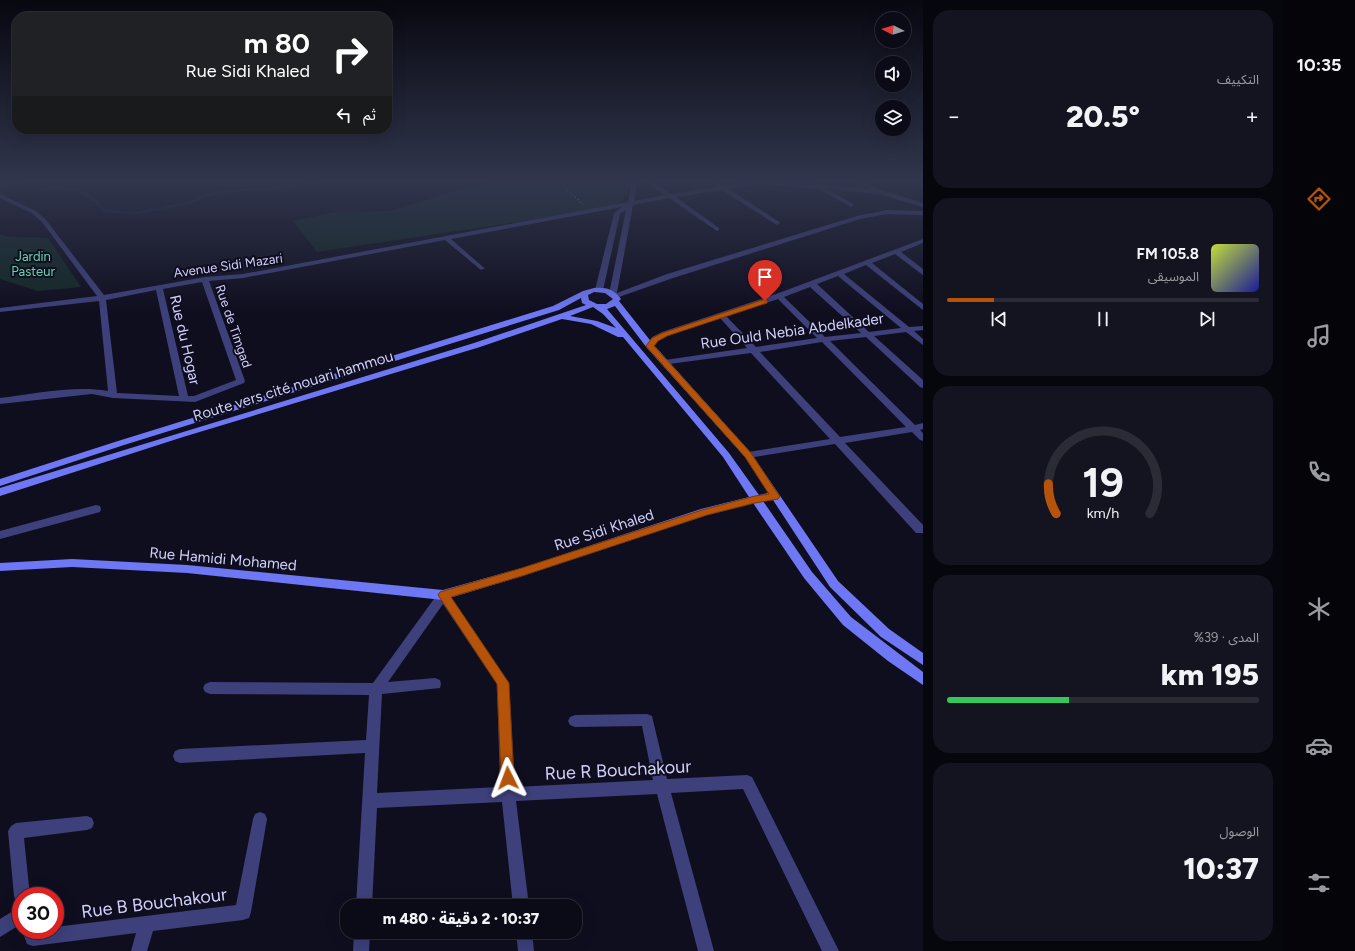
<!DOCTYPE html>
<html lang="ar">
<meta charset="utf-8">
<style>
:root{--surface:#0b0a17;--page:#141320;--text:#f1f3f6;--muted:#9a9aa1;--line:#2b2b36;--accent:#b45309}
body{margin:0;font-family:Figtree,"Noto Sans Arabic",sans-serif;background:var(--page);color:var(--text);direction:rtl;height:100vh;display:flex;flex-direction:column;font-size:15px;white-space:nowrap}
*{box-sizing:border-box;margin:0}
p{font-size:13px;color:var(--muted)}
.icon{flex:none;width:22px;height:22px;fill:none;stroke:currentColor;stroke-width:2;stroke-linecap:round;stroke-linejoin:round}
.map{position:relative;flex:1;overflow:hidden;direction:ltr}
.panel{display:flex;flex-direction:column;gap:10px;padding:10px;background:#06060d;width:360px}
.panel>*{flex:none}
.hud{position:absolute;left:12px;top:12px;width:380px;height:122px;border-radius:16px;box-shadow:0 4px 16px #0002,0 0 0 1px var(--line);direction:rtl;background:#202124;color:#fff;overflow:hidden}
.needle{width:26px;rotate:275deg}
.fabs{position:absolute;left:875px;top:12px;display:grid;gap:8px}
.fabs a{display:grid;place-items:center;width:36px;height:36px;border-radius:50%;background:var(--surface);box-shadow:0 4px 16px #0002,0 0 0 1px var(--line);font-size:20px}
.speed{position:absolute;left:12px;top:887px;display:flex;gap:8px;font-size:20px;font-weight:700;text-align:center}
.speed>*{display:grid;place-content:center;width:52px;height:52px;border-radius:50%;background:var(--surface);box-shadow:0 4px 16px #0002,0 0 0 1px var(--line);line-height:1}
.speed .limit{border:6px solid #d22;background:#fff;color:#111}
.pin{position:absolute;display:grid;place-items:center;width:34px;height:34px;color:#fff;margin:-41px -17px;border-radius:50% 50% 50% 0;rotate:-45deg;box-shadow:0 0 4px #0007}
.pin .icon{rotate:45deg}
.me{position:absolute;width:44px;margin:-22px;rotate:357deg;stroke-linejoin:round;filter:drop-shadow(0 0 3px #0008)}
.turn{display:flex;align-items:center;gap:14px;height:84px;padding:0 16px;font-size:18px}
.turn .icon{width:52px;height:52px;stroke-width:2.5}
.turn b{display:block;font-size:28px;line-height:34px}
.then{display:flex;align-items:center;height:38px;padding:0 16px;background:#0003;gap:8px;font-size:15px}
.big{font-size:30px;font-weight:800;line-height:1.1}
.panel .tile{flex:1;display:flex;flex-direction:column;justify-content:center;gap:6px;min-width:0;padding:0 14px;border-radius:16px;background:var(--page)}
.panel .dial{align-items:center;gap:0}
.dial svg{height:104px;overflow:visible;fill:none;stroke:var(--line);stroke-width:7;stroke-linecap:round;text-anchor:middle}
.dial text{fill:var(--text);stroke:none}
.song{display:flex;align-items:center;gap:12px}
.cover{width:48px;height:48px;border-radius:6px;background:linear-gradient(135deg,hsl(70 70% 55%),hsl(240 70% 35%))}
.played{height:4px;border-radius:2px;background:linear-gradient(90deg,var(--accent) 15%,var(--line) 15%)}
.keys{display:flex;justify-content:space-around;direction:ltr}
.heat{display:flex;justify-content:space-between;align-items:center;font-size:22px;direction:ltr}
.charge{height:6px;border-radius:3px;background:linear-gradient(90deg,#34c759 39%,var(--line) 0)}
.trip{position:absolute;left:340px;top:899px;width:242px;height:40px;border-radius:16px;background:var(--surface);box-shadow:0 4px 16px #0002,0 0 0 1px var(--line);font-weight:800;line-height:40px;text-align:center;direction:rtl}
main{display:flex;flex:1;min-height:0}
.tab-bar{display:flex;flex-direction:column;width:72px;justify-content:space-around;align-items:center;background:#040409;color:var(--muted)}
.tab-bar .icon{width:28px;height:28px}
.tab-bar .selected{color:var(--accent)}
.tab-bar b{font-size:18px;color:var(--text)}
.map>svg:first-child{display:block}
</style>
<main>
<nav class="tab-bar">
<b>10:35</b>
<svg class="icon selected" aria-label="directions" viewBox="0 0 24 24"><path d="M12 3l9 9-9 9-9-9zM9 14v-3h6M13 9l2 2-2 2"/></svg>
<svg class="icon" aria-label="music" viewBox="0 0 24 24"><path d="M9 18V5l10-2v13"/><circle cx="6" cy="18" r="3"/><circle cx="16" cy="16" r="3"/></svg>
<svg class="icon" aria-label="phone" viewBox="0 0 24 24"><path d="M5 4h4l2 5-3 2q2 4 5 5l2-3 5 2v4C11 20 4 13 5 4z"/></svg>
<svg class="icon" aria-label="climate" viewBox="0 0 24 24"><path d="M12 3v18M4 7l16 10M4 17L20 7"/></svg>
<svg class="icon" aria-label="car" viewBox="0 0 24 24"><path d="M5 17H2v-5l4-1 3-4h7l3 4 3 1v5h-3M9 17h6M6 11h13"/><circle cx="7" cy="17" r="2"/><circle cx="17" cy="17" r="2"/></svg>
<svg class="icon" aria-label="filters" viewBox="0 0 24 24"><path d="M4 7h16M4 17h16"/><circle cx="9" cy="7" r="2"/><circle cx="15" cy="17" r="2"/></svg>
</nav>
<section class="panel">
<div class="tile"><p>التكييف</p>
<div class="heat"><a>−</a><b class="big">20.5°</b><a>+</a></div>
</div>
<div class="tile">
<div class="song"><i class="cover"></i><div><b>105.8 FM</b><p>الموسيقى</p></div></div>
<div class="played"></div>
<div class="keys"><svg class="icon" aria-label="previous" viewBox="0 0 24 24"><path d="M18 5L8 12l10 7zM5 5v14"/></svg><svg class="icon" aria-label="pause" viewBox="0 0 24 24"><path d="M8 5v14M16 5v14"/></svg><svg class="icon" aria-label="next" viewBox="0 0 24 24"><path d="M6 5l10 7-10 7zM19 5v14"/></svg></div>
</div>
<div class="tile dial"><svg viewBox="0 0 100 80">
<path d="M14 69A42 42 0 1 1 86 69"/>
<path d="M14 69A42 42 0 0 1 8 46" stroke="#b45309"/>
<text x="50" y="56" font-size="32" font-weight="700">19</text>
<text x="50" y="72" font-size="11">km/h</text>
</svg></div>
<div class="tile"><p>المدى · 39%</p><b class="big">195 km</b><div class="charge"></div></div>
<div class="tile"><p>الوصول</p><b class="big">10:37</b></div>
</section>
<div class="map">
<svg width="923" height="951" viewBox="0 0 923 951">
<rect width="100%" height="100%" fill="#0f0e1f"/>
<g fill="#122825">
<path d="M506 180H605L634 183 617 207 317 252 293 221 336 212 389 211 463 189Z"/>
<path d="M0 234 8 237 48 238 81 287 38 291 0 279Z"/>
</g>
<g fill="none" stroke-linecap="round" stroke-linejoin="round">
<path stroke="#0d2139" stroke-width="2.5" d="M40 189C71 188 83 185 105 211L136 213 190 203 201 197 224 191 286 188 328 180"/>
<path stroke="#36a997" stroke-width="1.5" stroke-dasharray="1.5 2" stroke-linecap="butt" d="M559 183 583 204"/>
<g fill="#3d407a" fill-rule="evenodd">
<path d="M20 180H29L0 188V184Z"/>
<path d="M632 180H638L634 201 665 195 644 180H650L671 194 718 187 708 180H715L724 186 761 180 871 189 851 180H859L881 190 923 203V207L879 194 827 189 853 204 854 205 851 207 819 189 761 184 729 189 779 222 780 223 777 225 722 190 676 197 719 228V230L717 231 669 198 633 205 617 293 667 274 857 216 887 210 923 211V215L887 214 860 219 673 278 616 298 609 294 626 210 620 214 603 290 599 292 595 290 614 213 622 207 451 239 483 267 485 268 481 270 445 240 243 278 209 281 245 381 244 383 195 402 113 398 92 394 0 404V398C35 394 73 385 108 391L99 301 0 312V308L97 296 42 222 32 213 0 198V194L36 211 46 220 104 295 205 277 243 274 628 202ZM202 282 236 380 194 396H188L163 289ZM156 290 179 396 117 393 106 300Z"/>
<path d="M923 239V243L901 252 923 269V275L895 254 872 263 923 304V310L866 265 844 274 909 327 923 326V330L914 331 923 339V345L906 332 874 336 923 380V388L920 387 866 337 830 341 915 425 923 423V429L920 430 923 433V441L920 440 912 432 845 443 923 525V533H916L835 444 748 458 745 457 743 455 745 453 748 452 830 439 751 353 662 365 661 363 665 360 747 348 720 318 668 336 658 341 653 348H647L646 346 652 337 662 332 776 294ZM838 276 901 328 869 332 817 284ZM810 287 861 333 825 337 784 297ZM778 299 817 338 756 347 726 316ZM822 342 906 427 840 437 760 352Z"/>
<path d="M96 505 100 506 101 509 100 512 0 539V531Z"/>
<path d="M443 590 447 592 509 683 515 787 653 780 642 726 575 727 570 725 568 721 570 717 575 715 647 714 652 716 667 779 747 775 752 777 839 951H822L743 789 671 793 714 951H698L657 794 516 801 529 906H513L502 802 377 808 372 906H356L365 753 180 763 175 761 173 756 175 751 180 749 366 740 369 695 210 694 205 692 203 688 205 684 210 682 373 683 439 592ZM443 604 497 684 500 787 377 793 382 694 440 688 441 684 440 680 435 678 388 682Z"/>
<path d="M260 812 265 814 267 819 251 912 249 918 243 920 153 931 147 951H131L136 933 33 946 27 944 22 930H55V927L236 905 253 819 255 814Z"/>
<path d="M87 816 92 818 94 823 92 828 87 830 24 838 30 896H21V904L16 902 14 896 8 831 11 826 16 823Z"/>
<path d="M21 906V924L0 937V919Z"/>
<path d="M354 932H370L369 951H353Z"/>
<path d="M516 932H532L534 951H518Z"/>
</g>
<path fill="#6e77f4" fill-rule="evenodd" d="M594 288C606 287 614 289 621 299L619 301 653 344 751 453 838 581 889 629 923 653V665L881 637 830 587 773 500 763 501 812 572 851 617 923 672V685L888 661 843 625 804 578 753 503 707 515 522 576 443 600 187 573 72 567 0 571V563L72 559 187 565 443 590 522 568 701 509 749 497 723 457 623 337H618L591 324 562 319 480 347 183 437 0 496V488L474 343 586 305 582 303 581 298 559 310 124 445 0 486V479L118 441 553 306 583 291ZM594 292 605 293 613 299 606 304H597L589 300 588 295ZM615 306 647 348 745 457 768 493 759 495 729 453 607 309ZM593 307 603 314 616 328 597 321 570 316Z"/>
</g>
<linearGradient id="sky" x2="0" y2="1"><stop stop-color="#080811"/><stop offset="0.58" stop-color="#31364d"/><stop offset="1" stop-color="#31364d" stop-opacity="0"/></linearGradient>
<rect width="923" height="313" fill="url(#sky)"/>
<path fill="#b45309" stroke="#753606" d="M765 299 768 301 767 303 667 336 658 341 654 346 751 453 778 494 780 496 778 499 755 503 707 515 522 576 451 597 509 683 514 778 512 783 508 784 503 783 501 778 497 684 440 598 438 595 440 592 522 568 702 510 755 496 769 494 745 457 646 346 652 338 662 333Z"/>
<g text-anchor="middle" stroke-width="4" stroke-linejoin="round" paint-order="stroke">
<g font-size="13" fill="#62d5ae" stroke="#0f0e1f">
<text x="33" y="261">Jardin<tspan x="33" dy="15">Pasteur</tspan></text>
</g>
<g font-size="13" fill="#d0d0fb" stroke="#0f0e1f">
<text transform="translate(228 265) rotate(-8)" y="5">Avenue Sidi Mazari</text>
<text transform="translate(234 326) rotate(71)" y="5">Rue de Timgad</text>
</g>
<g font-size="15" fill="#d0d0fb" stroke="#0f0e1f">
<text transform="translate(792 331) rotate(-8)" y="5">Rue Ould Nebia Abdelkader</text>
<text transform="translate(185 340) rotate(77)" y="5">Rue du Hogar</text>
<text transform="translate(293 386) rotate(-17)" y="5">Route vers cité nouari hammou</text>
<text transform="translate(604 530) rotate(-18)" y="5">Rue Sidi Khaled</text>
<text transform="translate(223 559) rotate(5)" y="5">Rue Hamidi Mohamed</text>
</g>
<g font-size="18" fill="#d0d0fb" stroke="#0f0e1f">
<text transform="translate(618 770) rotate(-3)" y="6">Rue R Bouchakour</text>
<text transform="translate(154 903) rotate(-7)" y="6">Rue B Bouchakour</text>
</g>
</g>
</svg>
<div class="fabs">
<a><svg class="needle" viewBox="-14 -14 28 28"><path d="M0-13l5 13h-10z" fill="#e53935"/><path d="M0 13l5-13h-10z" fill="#9a9aa1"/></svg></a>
<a><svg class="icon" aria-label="sound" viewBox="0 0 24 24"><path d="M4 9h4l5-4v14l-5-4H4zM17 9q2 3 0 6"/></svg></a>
<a><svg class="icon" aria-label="layers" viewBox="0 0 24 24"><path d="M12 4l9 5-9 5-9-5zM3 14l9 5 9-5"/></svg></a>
</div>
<div class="speed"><div class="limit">30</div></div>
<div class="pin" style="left:765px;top:301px;background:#d93025"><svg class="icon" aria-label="arrive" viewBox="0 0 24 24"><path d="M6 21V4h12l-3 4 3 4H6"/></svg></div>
<svg class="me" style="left:508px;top:778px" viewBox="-20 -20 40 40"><path d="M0-17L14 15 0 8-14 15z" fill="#b45309" stroke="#fff" stroke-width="4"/></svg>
<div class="trip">10:37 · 2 دقيقة · 480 m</div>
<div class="hud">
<div class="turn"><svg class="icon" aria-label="right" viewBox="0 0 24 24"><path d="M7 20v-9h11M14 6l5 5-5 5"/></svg><div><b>80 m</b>Rue Sidi Khaled</div></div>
<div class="then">ثم<svg class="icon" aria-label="left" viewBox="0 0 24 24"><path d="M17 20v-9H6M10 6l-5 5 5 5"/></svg></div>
</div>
</div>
</main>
